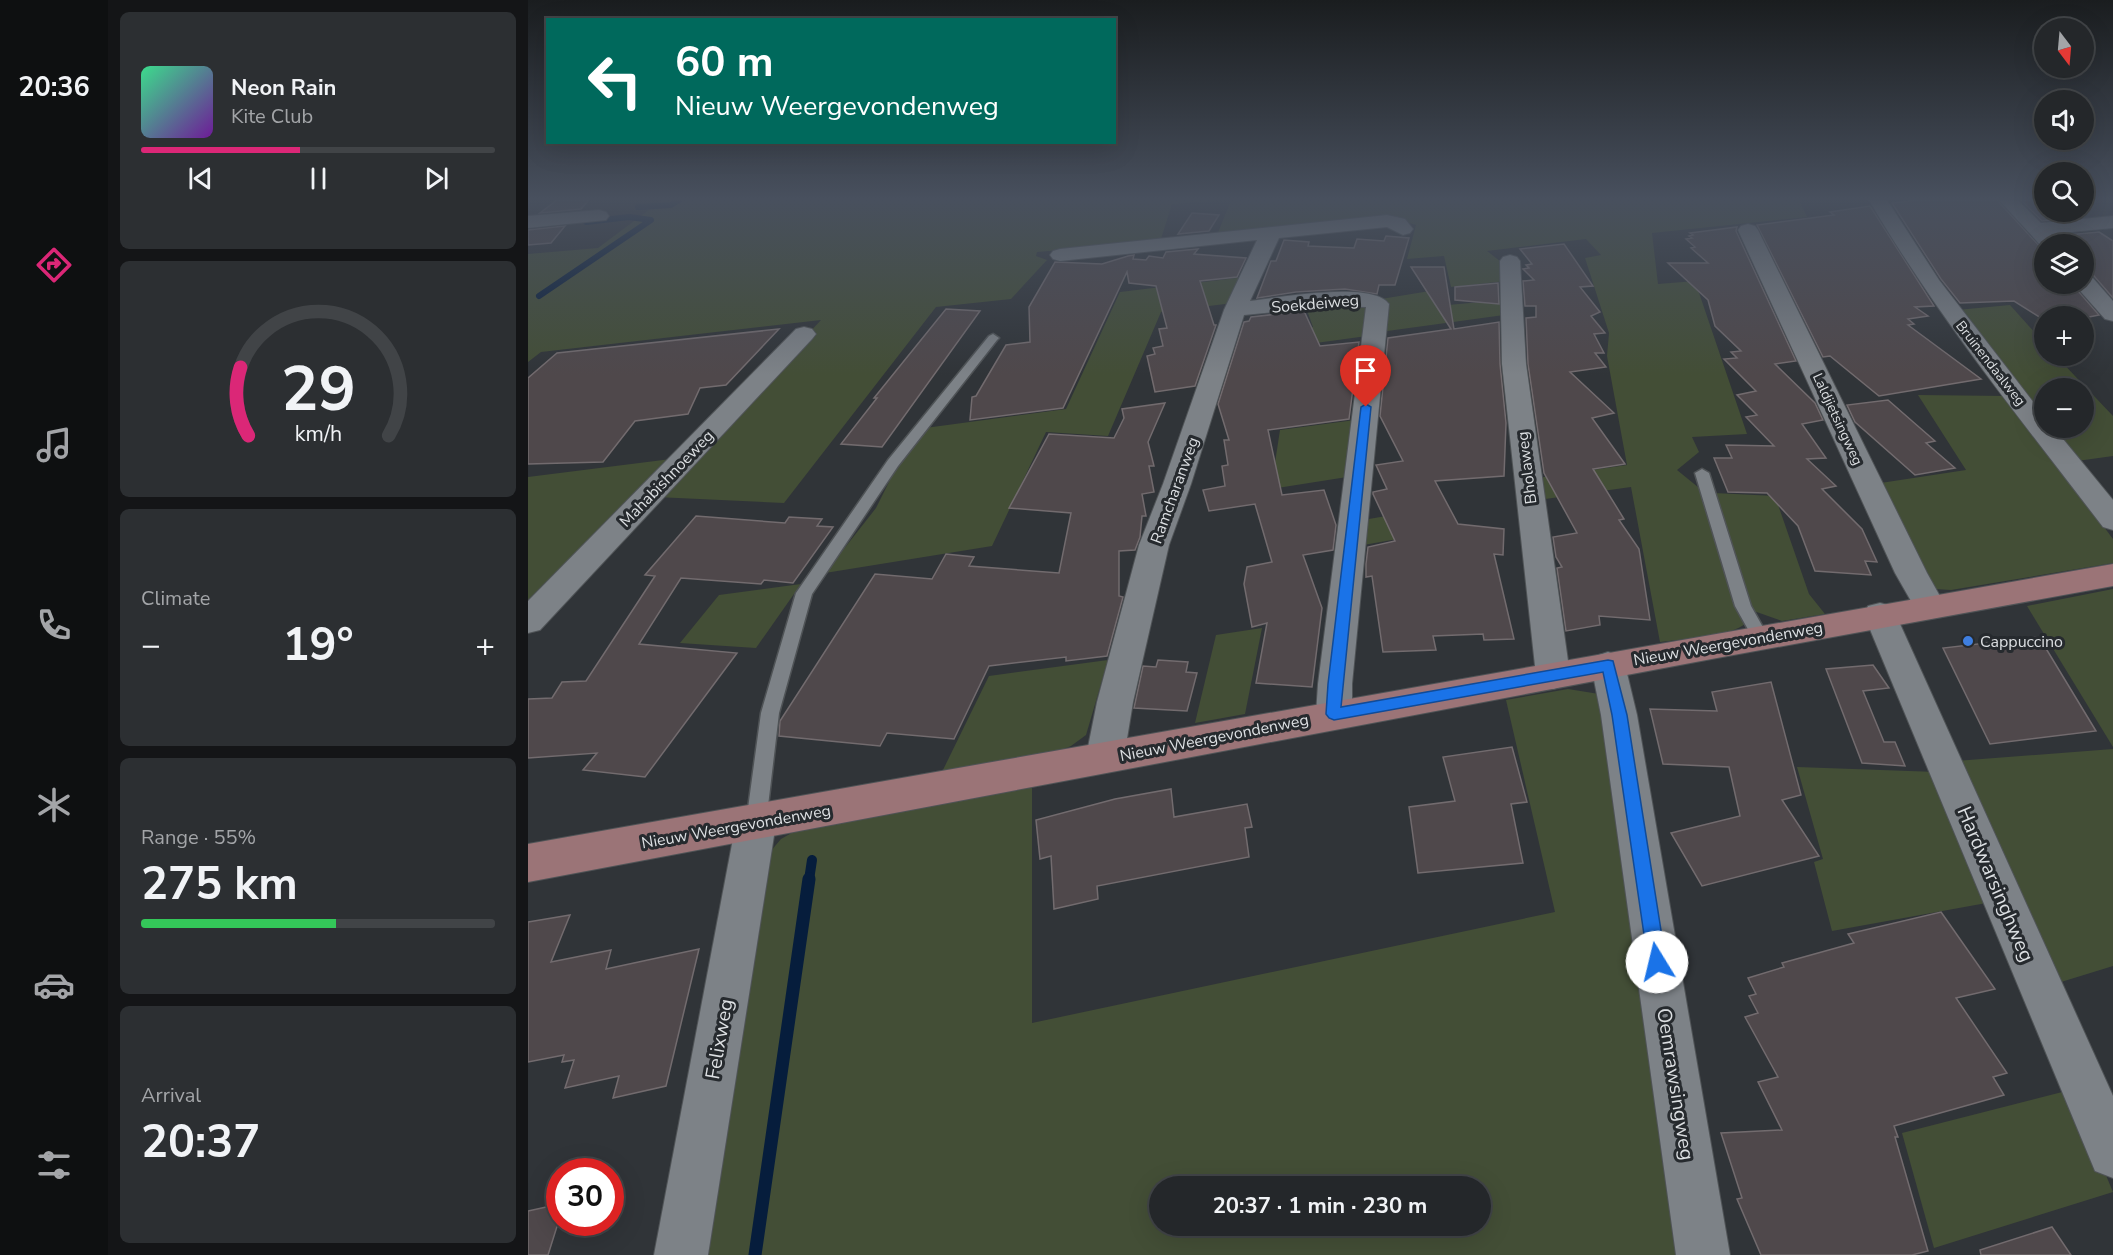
<!DOCTYPE html>
<meta charset="utf-8">
<style>
:root{--surface:#24272a;--page:#2c2f32;--text:#f1f3f6;--muted:#a3a5a8;--line:#414447;--accent:#db2777}
body{margin:0;font-family:"Nunito Sans",sans-serif;background:var(--page);color:var(--text);height:100vh;display:flex;flex-direction:column;font-size:22px;white-space:nowrap}
*{box-sizing:border-box;margin:0}
p{font-size:20px;color:var(--muted)}
.icon{flex:none;width:33px;height:33px;fill:none;stroke:currentColor;stroke-width:2;stroke-linecap:round;stroke-linejoin:round}
.map{position:relative;flex:1;overflow:hidden}
.side{display:flex;flex-direction:column;gap:12px;padding:12px;background:#141517;width:420px}
.side>*{flex:none}
.hud{position:absolute;left:18px;top:18px;width:570px;height:126px;border-radius:0px;box-shadow:0 6px 24px #0002,0 0 0 2px var(--line);background:#00695c;color:#fff;overflow:hidden}
.needle{width:39px;rotate:164deg}
.buttons{position:absolute;left:1506px;top:18px;display:grid;gap:12px}
.buttons a{display:grid;place-items:center;width:60px;height:60px;border-radius:50%;background:var(--surface);box-shadow:0 6px 24px #0002,0 0 0 2px var(--line);font-size:30px}
.speed{position:absolute;left:18px;top:1158px;display:flex;gap:12px;font-size:30px;font-weight:700;text-align:center}
.speed>*{display:grid;place-content:center;width:78px;height:78px;border-radius:50%;background:var(--surface);box-shadow:0 6px 24px #0002,0 0 0 2px var(--line);line-height:1}
.speed .limit{border:9px solid #d22;background:#fff;color:#111}
.pin{position:absolute;display:grid;place-items:center;width:51px;height:51px;color:#fff;margin:-62px -26px;border-radius:50% 50% 50% 0;rotate:-45deg;box-shadow:0 0 6px #0007}
.pin .icon{rotate:45deg}
.me{position:absolute;width:66px;margin:-33px;rotate:351deg;stroke-linejoin:round;filter:drop-shadow(0 0 4px #0008)}
.turn{display:flex;align-items:center;gap:21px;height:126px;padding:0 30px;font-size:27px}
.turn .icon{width:78px;height:78px;stroke-width:2.5}
.turn b{display:block;font-size:42px;line-height:51px}
.big{font-size:45px;font-weight:700;line-height:1.1}
.side .widget{flex:1;display:flex;flex-direction:column;justify-content:center;gap:9px;min-width:0;padding:0 21px;border-radius:9px;background:var(--page)}
.side .dial{align-items:center;gap:0}
.dial svg{height:156px;overflow:visible;fill:none;stroke:var(--line);stroke-width:7;stroke-linecap:round;text-anchor:middle}
.dial text{fill:var(--text);stroke:none}
.song{display:flex;align-items:center;gap:18px}
.cover{width:72px;height:72px;border-radius:9px;background:linear-gradient(135deg,hsl(150 70% 55%),hsl(280 70% 35%))}
.played{height:6px;border-radius:3px;background:linear-gradient(90deg,var(--accent) 45%,var(--line) 45%)}
.keys{display:flex;justify-content:space-around;direction:ltr}
.heat{display:flex;justify-content:space-between;align-items:center;font-size:33px;direction:ltr}
.charge{height:9px;border-radius:4px;background:linear-gradient(90deg,#34c759 55%,var(--line) 0)}
.trip{position:absolute;left:621px;top:1176px;width:342px;height:60px;border-radius:30px;background:var(--surface);box-shadow:0 6px 24px #0002,0 0 0 2px var(--line);font-weight:700;line-height:60px;text-align:center}
main{display:flex;flex:1;min-height:0}
.menu{display:flex;flex-direction:column;width:108px;justify-content:space-around;align-items:center;background:#0e1011;color:var(--muted)}
.menu .icon{width:42px;height:42px}
.menu .active{color:var(--accent)}
.menu b{font-size:27px;color:var(--text)}
.map>svg:first-child{display:block}
</style>
<main>
<nav class="menu">
<b>20:36</b>
<svg class="icon active" aria-label="directions" viewBox="0 0 24 24"><path d="M12 3l9 9-9 9-9-9zM9 14v-3h6M13 9l2 2-2 2"/></svg>
<svg class="icon" aria-label="music" viewBox="0 0 24 24"><path d="M9 18V5l10-2v13"/><circle cx="6" cy="18" r="3"/><circle cx="16" cy="16" r="3"/></svg>
<svg class="icon" aria-label="phone" viewBox="0 0 24 24"><path d="M5 4h4l2 5-3 2q2 4 5 5l2-3 5 2v4C11 20 4 13 5 4z"/></svg>
<svg class="icon" aria-label="climate" viewBox="0 0 24 24"><path d="M12 3v18M4 7l16 10M4 17L20 7"/></svg>
<svg class="icon" aria-label="car" viewBox="0 0 24 24"><path d="M5 17H2v-5l4-1 3-4h7l3 4 3 1v5h-3M9 17h6M6 11h13"/><circle cx="7" cy="17" r="2"/><circle cx="17" cy="17" r="2"/></svg>
<svg class="icon" aria-label="filters" viewBox="0 0 24 24"><path d="M4 7h16M4 17h16"/><circle cx="9" cy="7" r="2"/><circle cx="15" cy="17" r="2"/></svg>
</nav>
<section class="side">
<div class="widget">
<div class="song"><i class="cover"></i><div><b>Neon Rain</b><p>Kite Club</p></div></div>
<div class="played"></div>
<div class="keys"><svg class="icon" aria-label="previous" viewBox="0 0 24 24"><path d="M18 5L8 12l10 7zM5 5v14"/></svg><svg class="icon" aria-label="pause" viewBox="0 0 24 24"><path d="M8 5v14M16 5v14"/></svg><svg class="icon" aria-label="next" viewBox="0 0 24 24"><path d="M6 5l10 7-10 7zM19 5v14"/></svg></div>
</div>
<div class="widget dial"><svg viewBox="0 0 100 80">
<path d="M14 69A42 42 0 1 1 86 69"/>
<path d="M14 69A42 42 0 0 1 10 34" stroke="#db2777"/>
<text x="50" y="56" font-size="32" font-weight="700">29</text>
<text x="50" y="72" font-size="11">km/h</text>
</svg></div>
<div class="widget"><p>Climate</p>
<div class="heat"><a>−</a><b class="big">19°</b><a>+</a></div>
</div>
<div class="widget"><p>Range · 55%</p><b class="big">275 km</b><div class="charge"></div></div>
<div class="widget"><p>Arrival</p><b class="big">20:37</b></div>
</section>
<div class="map">
<svg width="1585" height="1255" viewBox="0 0 1585 1255">
<rect width="100%" height="100%" fill="#303438"/>
<g fill="#434e36" fill-rule="evenodd">
<path d="M134 200H1271L1279 217 1124 233 1130 284 1167 281 1219 434 1164 437 1171 452 1149 470 1176 492 1218 623C1203 637 1153 639 1132 642L1103 487 1003 501 1002 479 1099 465 1079 356 1081 333 1057 258 1073 255 1058 239 959 251 977 265 978 281 923 287 916 256 879 259 888 225 863 218 689 235 703 200 644 204 632 242 509 252 508 256 519 260 483 299 408 307 256 503 128 497 293 320 13 352 0 362V254L70 248Z"/>
<path d="M717 277 705 303 633 312 580 436 518 432 464 546 297 573 348 508 367 470 397 428 538 409 592 292Z"/>
<path d="M920 288V305L975 300 976 315 852 332 853 299Z"/>
<path d="M840 303 839 336 773 345 767 329 785 327 777 305Z"/>
<path d="M1482 305 1516 343V356H1528L1585 416V456L1542 462 1429 310ZM1516 388H1556V428H1516Z"/>
<path d="M1390 395 1478 396 1585 539V563L1423 590 1407 589 1346 484 1438 470Z"/>
<path d="M827 420 819 477 743 489 752 430Z"/>
<path d="M143 459 0 607V477Z"/>
<path d="M1186 493 1247 496 1281 594 1297 614 1254 621 1223 610Z"/>
<path d="M917 506 915 531 824 547 829 521Z"/>
<path d="M273 584 228 648 152 643 191 595Z"/>
<path d="M1585 589V747L1499 606Z"/>
<path d="M734 628 717 714 667 723 688 635Z"/>
<path d="M580 660 558 735 543 746 531 751 414 772 461 676Z"/>
<path d="M1040 689 1071 694 1163 1255H168L242 852 253 839 274 827 504 786V1023L1027 912 978 700ZM632 1186H952V1226H632Z"/>
<path d="M1585 749V966L1533 982 1428 761Z"/>
<path d="M1269 767 1409 772 1464 902 1304 931 1286 862 1295 859Z"/>
<path d="M1542 1090 1585 1192 1406 1248 1374 1133Z"/>
</g>
<g fill="none" stroke-linecap="round" stroke-linejoin="round">
<g stroke="#061d3c" stroke-width="6">
<path d="M110 207 143 205 151 200"/>
<path d="M11 296 123 220 101 217 58 222"/>
</g>
<path stroke="#061d3c" stroke-width="10" d="M281 880 284 860"/>
<path stroke="#061d3c" stroke-width="13" d="M227 1255 281 879"/>
</g>
<g fill="#4f484b" stroke="#726b6e" stroke-width="1.5">
<path d="M29 200H61L53 209 12 213Z"/>
<path d="M1391 200H1469L1516 251V284H1544L1571 315 1556 318 1516 316V320L1486 301 1432 303 1413 279 1364 203Z"/>
<path d="M1493 200H1516V212H1538L1548 217 1514 221Z"/>
<path d="M1342 206 1406 306 1387 307 1400 316 1380 319 1386 324 1380 325 1453 379 1351 396 1302 356 1295 357 1229 225 1306 215 1302 212Z"/>
<path d="M664 213 691 215 681 231 650 234Z"/>
<path d="M37 226 23 243 0 245V230Z"/>
<path d="M1209 227 1208 231 1268 361 1247 364 1287 403 1295 420 1274 424 1298 458 1279 459 1308 486 1294 489 1334 529 1349 562 1337 561 1343 575 1287 571 1270 526 1239 493 1200 492 1186 458H1204L1198 445 1246 446 1218 417 1229 415 1209 395 1228 391 1196 359 1209 358 1203 352 1213 351 1187 326 1180 300 1140 263H1180L1163 248 1167 247 1158 239 1164 238 1161 236 1165 235 1162 233Z"/>
<path d="M1571 232 1585 241V298L1566 276 1556 274V244H1534L1528 236Z"/>
<path d="M858 236 881 238 867 285H851L849 294 817 289 768 292 729 298 743 261H748L756 240 781 242 780 246 826 248 829 239 856 241Z"/>
<path d="M1036 244 1065 286 1052 287 1072 312 1063 316 1077 333 1066 334 1076 353H1067L1078 367 1042 372 1086 413 1064 418 1097 464 1065 469 1096 519 1091 520 1111 549 1122 620 1071 616 1072 625 1038 631 1029 568 1034 567 1028 557 1025 537 1049 533 1016 473 1000 364 998 318 1008 317V306H997L995 281 1006 280 995 269 1001 268 998 265 1004 264 992 249Z"/>
<path d="M670 249 666 254 718 258 709 277 672 281 686 325H688L667 386 627 392 619 356 627 354 625 348 635 346 631 329 639 328 628 286 601 283 599 272 535 408 442 420 444 397 448 396 478 345 502 342 501 307 527 262 574 264 600 256 606 255 605 259 618 260 621 256 635 258 638 252Z"/>
<path d="M883 267H916L926 329 971 322 972 364 978 423 976 476 907 481 930 524 976 529 975 555 966 554 986 639 956 640 955 634 905 636 908 650 855 652 844 576 838 577V564L840 547 867 541 845 494V492L859 489 848 465 875 461 852 416 860 338 923 329Z"/>
<path d="M970 283 971 304 927 300V287Z"/>
<path d="M418 309 452 311 354 447 313 444 349 398H346Z"/>
<path d="M776 311 792 346 831 342 821 419 740 430 754 495 796 490 808 525 805 550 775 555 794 608 784 687 728 683 739 623 724 627 716 584 719 567 744 562 727 504 681 511 675 490 697 486 694 466 700 465 696 440H701L690 404 716 322 721 321 723 317Z"/>
<path d="M251 329 198 385 172 388 160 414 107 421 75 462 0 464V378L29 353Z"/>
<path d="M1360 400 1407 441 1398 443 1427 468 1387 475 1327 422 1319 405Z"/>
<path d="M637 403 620 442 626 466H621L626 492 614 494 618 516H614L612 537 607 550 591 551V596L595 597 579 656 538 661V657L461 666 426 739 359 733 352 746 251 736 252 721 347 574 404 579 418 554 446 557 441 566 531 573 543 513 481 508 521 434 586 438 596 418 594 409Z"/>
<path d="M168 516 257 523 261 517 294 519 289 526 305 527 265 583 236 580 233 584 153 578 111 644 209 653 117 777 55 770 69 753 0 758V699L24 698 34 682 58 681 127 576 117 575Z"/>
<path d="M1511 637 1568 731 1462 744 1415 648Z"/>
<path d="M630 660 660 662 658 672 669 673 659 711 606 708 615 666 628 667Z"/>
<path d="M1345 665 1361 688 1335 691 1356 742H1367L1377 766 1334 763 1298 669Z"/>
<path d="M1243 682 1273 795 1254 800 1291 856 1174 886 1143 833 1212 816 1201 767 1135 764 1122 709 1189 711 1184 692Z"/>
<path d="M984 747 999 802 983 804 995 863 890 873 881 807 927 801 915 757Z"/>
<path d="M643 789 646 817 719 804 724 827 717 828 721 857 569 886 570 899 526 909 523 856 512 859 508 820 587 799Z"/>
<path d="M1413 912 1467 989 1428 998 1479 1073 1465 1077 1476 1095 1366 1126 1370 1137H1367L1400 1251 1384 1255H1233L1209 1199 1214 1198 1193 1133 1254 1130 1230 1082 1250 1077 1217 1017 1230 1013 1221 996 1228 994 1220 978 1256 967 1254 963 1326 943 1320 934Z"/>
<path d="M42 915 23 962 83 950 78 969 171 949 138 1086 85 1098 91 1076 37 1088 46 1060 34 1062 36 1055 0 1062V922Z"/>
<path d="M32 1204V1217L20 1255H0V1211Z"/>
<path d="M1524 1227 1543 1255H1453L1452 1250Z"/>
</g>
<g fill="none" stroke-linecap="round" stroke-linejoin="round">
<g stroke="#4f5356" stroke-width="3">
<g id="lane">
<path d="M465 334 471 338 469 340 370 466 284 594 251 713 238 823 235 829 228 832 221 829 218 823 233 713 268 593 360 460 461 336Z"/>
<path d="M1174 469 1181 473 1223 606 1241 638 1239 642 1233 644 1227 642 1207 606 1167 473Z"/>
</g>
</g>
<g stroke="#4f5356" stroke-width="2">
<g id="street">
<path d="M1341 200H1359L1411 280 1516 416V428H1526L1585 500V530L1575 527C1493 420 1409 316 1341 200Z"/>
<path d="M1471 200H1490L1513 223 1585 216V228L1523 234 1532 244H1516V249Z"/>
<path d="M71 210 78 212 81 216 78 220 0 228V216Z"/>
<path d="M859 215 877 219 885 229 882 233 875 235 859 227 751 238 722 301C749 298 844 280 861 304L824 684V714L819 724 806 729 793 724 788 714 790 684 838 307 804 306 716 315 663 484 641 545 605 702 596 757 590 768 577 773 564 768 558 757 569 702 611 545 635 484 696 310 729 240 532 261 525 259 522 255 525 251 532 249Z"/>
<path d="M1220 224 1227 226 1230 230 1399 573 1418 607 1413 615 1402 619 1391 615 1367 573 1210 230 1213 226Z"/>
<path d="M982 255 989 257 992 261 998 364 1042 675 1037 685 1025 689 1013 685 1008 675 974 364 972 261 975 257Z"/>
<path d="M1556 276 1564 277 1585 301V321L1577 319 1546 284H1556Z"/>
<path d="M276 327 284 329 288 334 284 339 12 630 0 633V601L268 329Z"/>
<path d="M1352 603 1364 606 1368 615 1585 1096V1178L1567 1171 1336 615 1340 606Z"/>
<path d="M1080 652 1092 656 1097 665 1109 715 1202 1255H1148L1073 715 1063 665 1068 656Z"/>
<path d="M228 805 242 810 248 823 180 1255H126L208 823 214 810Z"/>
</g>
</g>
<g stroke="#4f5356" stroke-width="2">
<path id="secondary" d="M1585 564V586L1189 658 0 882V844Z"/>
</g>
<use href="#lane" fill="#7d8287" fill-rule="evenodd"/>
<use href="#street" fill="#7d8287" fill-rule="evenodd"/>
<use href="#secondary" fill="#9b7477" fill-rule="evenodd"/>
</g>
<linearGradient id="sky" x2="0" y2="1"><stop stop-color="#1a1d1f"/><stop offset="0.53" stop-color="#48505e"/><stop offset="1" stop-color="#48505e" stop-opacity="0"/></linearGradient>
<rect width="1585" height="375" fill="url(#sky)"/>
<path fill="#1a73e8" stroke="#114b97" stroke-width="1.5" d="M838 404 843 407 813 707 1080 660 1085 661 1099 715 1138 962 1135 968 1129 971 1122 968 1120 962 1084 715 1075 672 806 720 801 718 798 714 800 684 833 407Z"/>
<circle fill="#3f7fe0" stroke="#262a2e" stroke-width="2" cx="1440" cy="641" r="6"/>
<g text-anchor="middle" stroke-width="6" stroke-linejoin="round" paint-order="stroke">
<g font-size="14" fill="#dcdfe2" stroke="#262a2e">
<text transform="translate(1463 363) rotate(52)" y="5">Bruinendaalweg</text>
<text transform="translate(1310 419) rotate(65)" y="5">Laldjietsingweg</text>
</g>
<g font-size="16" fill="#dcdfe2" stroke="#262a2e">
<text transform="translate(787 303) rotate(-5)" y="6">Soekdeiweg</text>
<text transform="translate(998 468) rotate(-97)" y="6">Bholaweg</text>
<text transform="translate(138 478) rotate(-46)" y="6">Mahabishnoeweg</text>
<text transform="translate(646 490) rotate(-70)" y="6">Ramcharanweg</text>
<text transform="translate(1200 643) rotate(-10)" y="6">Nieuw Weergevondenweg</text>
<text transform="translate(686 737) rotate(-11)" y="6">Nieuw Weergevondenweg</text>
<text transform="translate(208 826) rotate(-10)" y="6">Nieuw Weergevondenweg</text>
</g>
<g font-size="16" fill="#dcdfe2" stroke="#262a2e" text-anchor="start">
<text x="1452" y="647">Cappuccino</text>
</g>
<g font-size="20" fill="#dcdfe2" stroke="#262a2e">
<text transform="translate(1468 884) rotate(67)" y="7">Hardwarsinghweg</text>
<text transform="translate(191 1039) rotate(-80)" y="7">Felixweg</text>
<text transform="translate(1148 1084) rotate(81)" y="7">Oemrawsingweg</text>
</g>
</g>
</svg>
<div class="buttons">
<a><svg class="needle" viewBox="-14 -14 28 28"><path d="M0-13l5 13h-10z" fill="#e53935"/><path d="M0 13l5-13h-10z" fill="#a3a5a8"/></svg></a>
<a><svg class="icon" aria-label="sound" viewBox="0 0 24 24"><path d="M4 9h4l5-4v14l-5-4H4zM17 9q2 3 0 6"/></svg></a>
<a><svg class="icon" aria-label="search" viewBox="0 0 24 24"><circle cx="10" cy="10" r="6"/><path d="M15 15l6 6"/></svg></a>
<a><svg class="icon" aria-label="layers" viewBox="0 0 24 24"><path d="M12 4l9 5-9 5-9-5zM3 14l9 5 9-5"/></svg></a>
<a>+</a>
<a>−</a>
</div>
<div class="speed"><div class="limit">30</div></div>
<div class="pin" style="left:838px;top:407px;background:#d93025"><svg class="icon" aria-label="arrive" viewBox="0 0 24 24"><path d="M6 21V4h12l-3 4 3 4H6"/></svg></div>
<svg class="me" style="left:1129px;top:962px" viewBox="-20 -20 40 40"><circle r="19" fill="#fff"/><path d="M0-13L10 11 0 6-10 11z" fill="#1a73e8"/></svg>
<div class="trip">20:37 · 1 min · 230 m</div>
<div class="hud">
<div class="turn"><svg class="icon" aria-label="left" viewBox="0 0 24 24"><path d="M17 20v-9H6M10 6l-5 5 5 5"/></svg><div><b>60 m</b>Nieuw Weergevondenweg</div></div>
</div>
</div>
</main>
